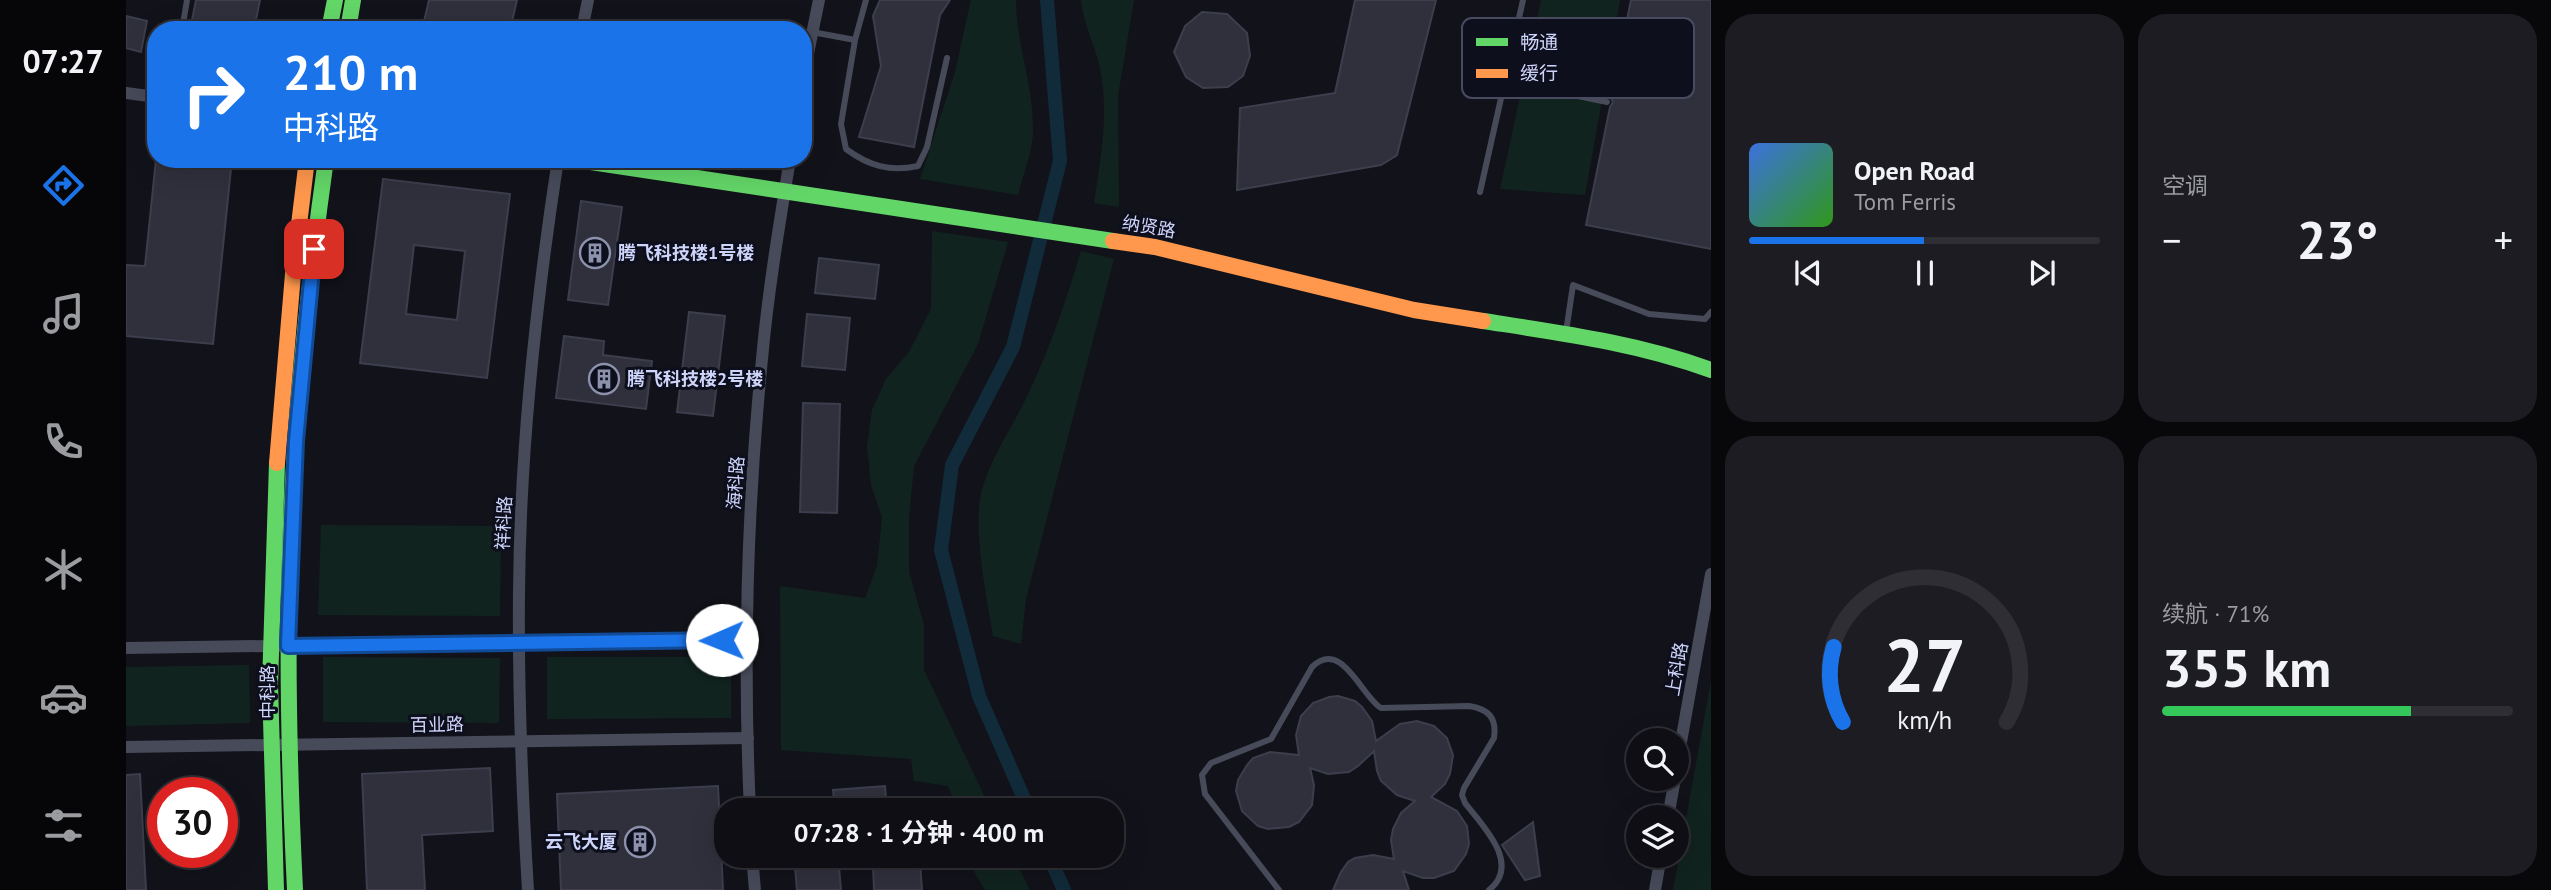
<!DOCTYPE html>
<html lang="zh">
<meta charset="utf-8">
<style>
:root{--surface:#0e0e14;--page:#1c1c22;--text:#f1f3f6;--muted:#9b9ca0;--line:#2e2e34;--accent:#1a73e8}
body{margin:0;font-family:"PT Sans","Noto Sans SC",sans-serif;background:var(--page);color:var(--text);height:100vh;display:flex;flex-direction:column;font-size:26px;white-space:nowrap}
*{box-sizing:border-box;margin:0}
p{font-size:23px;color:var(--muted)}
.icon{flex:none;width:38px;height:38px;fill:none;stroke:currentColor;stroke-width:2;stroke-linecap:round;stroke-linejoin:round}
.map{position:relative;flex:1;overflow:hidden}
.details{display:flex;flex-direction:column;gap:14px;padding:14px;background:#08080b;width:840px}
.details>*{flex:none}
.banner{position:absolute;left:21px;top:21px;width:665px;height:147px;border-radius:28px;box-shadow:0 7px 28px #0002,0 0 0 2px var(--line);background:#1a73e8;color:#fff;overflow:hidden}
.controls{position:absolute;left:1500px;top:728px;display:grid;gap:14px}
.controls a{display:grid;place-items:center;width:63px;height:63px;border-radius:50%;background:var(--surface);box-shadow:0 7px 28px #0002,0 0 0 2px var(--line);font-size:35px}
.speed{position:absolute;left:21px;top:777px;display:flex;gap:14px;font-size:35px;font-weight:700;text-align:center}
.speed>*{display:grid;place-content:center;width:91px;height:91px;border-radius:50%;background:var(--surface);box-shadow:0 7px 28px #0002,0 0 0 2px var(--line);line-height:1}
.speed .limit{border:10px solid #d22;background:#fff;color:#111}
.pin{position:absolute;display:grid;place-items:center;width:60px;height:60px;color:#fff;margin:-30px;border-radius:14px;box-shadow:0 4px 10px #0006}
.me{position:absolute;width:77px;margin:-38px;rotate:269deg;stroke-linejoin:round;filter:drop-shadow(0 0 5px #0008)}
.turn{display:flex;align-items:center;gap:24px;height:147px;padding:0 21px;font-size:32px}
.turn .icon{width:91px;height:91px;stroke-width:2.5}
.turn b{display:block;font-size:49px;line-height:60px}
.big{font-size:52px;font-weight:700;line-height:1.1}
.details .widget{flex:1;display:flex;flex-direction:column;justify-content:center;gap:10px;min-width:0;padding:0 24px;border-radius:28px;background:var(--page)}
.details .dial{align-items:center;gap:0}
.dial svg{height:182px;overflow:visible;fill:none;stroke:var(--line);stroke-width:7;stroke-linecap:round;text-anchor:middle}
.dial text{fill:var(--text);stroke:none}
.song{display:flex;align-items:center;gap:21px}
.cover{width:84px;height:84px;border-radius:10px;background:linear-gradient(135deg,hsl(220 70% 55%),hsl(110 70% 35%))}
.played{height:7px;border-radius:4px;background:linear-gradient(90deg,var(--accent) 50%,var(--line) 50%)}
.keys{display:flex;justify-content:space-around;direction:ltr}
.heat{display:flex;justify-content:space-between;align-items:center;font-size:38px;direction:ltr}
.charge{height:10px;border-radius:5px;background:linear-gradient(90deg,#34c759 71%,var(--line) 0)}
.details .tiles{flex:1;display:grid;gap:14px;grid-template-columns:repeat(2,1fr)}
.trip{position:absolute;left:588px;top:798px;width:410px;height:70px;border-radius:28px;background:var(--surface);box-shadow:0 7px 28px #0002,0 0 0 2px var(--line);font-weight:700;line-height:70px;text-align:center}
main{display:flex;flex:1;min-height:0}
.tabs{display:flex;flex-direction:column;width:126px;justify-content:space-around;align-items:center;background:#060608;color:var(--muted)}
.tabs .icon{width:49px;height:49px}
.tabs .current{color:var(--accent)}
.tabs b{font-size:32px;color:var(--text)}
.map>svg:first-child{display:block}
</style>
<main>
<nav class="tabs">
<b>07:27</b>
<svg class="icon current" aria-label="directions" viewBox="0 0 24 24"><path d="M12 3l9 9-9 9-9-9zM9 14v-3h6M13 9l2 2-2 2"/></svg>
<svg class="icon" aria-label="music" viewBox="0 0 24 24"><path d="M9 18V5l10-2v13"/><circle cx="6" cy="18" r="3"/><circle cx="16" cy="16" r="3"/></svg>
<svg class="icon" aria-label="phone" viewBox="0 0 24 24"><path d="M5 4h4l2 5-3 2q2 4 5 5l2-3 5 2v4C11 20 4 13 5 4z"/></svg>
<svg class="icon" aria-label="climate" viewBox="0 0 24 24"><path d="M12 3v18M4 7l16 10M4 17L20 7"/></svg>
<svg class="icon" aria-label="car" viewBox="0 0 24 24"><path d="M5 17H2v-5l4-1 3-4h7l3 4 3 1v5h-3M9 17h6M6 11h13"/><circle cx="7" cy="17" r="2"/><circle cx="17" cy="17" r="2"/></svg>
<svg class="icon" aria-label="filters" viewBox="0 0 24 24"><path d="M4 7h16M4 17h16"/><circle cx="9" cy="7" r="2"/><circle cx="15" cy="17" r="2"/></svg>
</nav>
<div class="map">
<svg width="1585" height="890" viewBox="0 0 1585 890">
<rect width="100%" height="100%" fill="#12121a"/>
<g fill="#11231f">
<path d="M845 0H890C890 44 908 86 907 131 907 149 897 176 892 195L794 179 829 72Z"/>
<path d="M955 0H1008L992 96 993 207 968 203C975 158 983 113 974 68 969 45 957 23 955 0Z"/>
<path d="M1415 0H1494L1459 195 1374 189Z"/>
<path d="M806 231 882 242 852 344 788 466 783 517V572L798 625V670L865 810H832L822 786 788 781 785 759 655 750 654 586 739 598 751 566 756 517 745 485 741 446 746 410 760 379 783 352 805 309Z"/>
<path d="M955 251 988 259 900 599 895 644 867 636C861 599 850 545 853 508 856 469 885 431 901 396 924 349 940 301 955 251Z"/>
<path d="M195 525 375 526 374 616 192 615Z"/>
<path d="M197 657 374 658 373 723 197 722Z"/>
<path d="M421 657H605V718L421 719Z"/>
<path d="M123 665 124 723 0 726V667Z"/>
<path d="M1585 681V890H1547Z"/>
<path d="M839 856H887L904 890H859Z"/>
</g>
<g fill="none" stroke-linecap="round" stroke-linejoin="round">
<g stroke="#112b3a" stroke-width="14">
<path d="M903 810 853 696 815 550 826 465 887 347 934 161 921 0"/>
<path d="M923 856 938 890"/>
</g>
</g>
<g fill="#2f303c" stroke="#3c3e4d" stroke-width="2" fill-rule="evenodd">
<path d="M70 0H134L128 30H64Z"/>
<path d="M303 0H391L384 30H296Z"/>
<path d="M754 0H824L814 15 788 147 733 137 755 66 747 16Z"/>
<path d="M1229 0H1310L1271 155 1255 165 1111 190 1114 108 1209 93Z"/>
<path d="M1505 0H1585V249L1460 225 1484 107 1487 102 1485 98Z"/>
<path d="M1076 12 1101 14 1121 33 1124 56 1117 76 1102 87 1077 88 1060 77 1048 52 1059 26Z"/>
<path d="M0 16 21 21 15 52 0 48Z"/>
<path d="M30 159H106L87 344 0 336V265L19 266Z"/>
<path d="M257 179 384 194 361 378 234 363ZM288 245 339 251 331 320 280 314Z"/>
<path d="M455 201 496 207 482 305 442 300Z"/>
<path d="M693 258 753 265 749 299 689 293Z"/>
<path d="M563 312 599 316 587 416 551 412Z"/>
<path d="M681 314 724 318 719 370 676 366Z"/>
<path d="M438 336 478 341 477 355 526 361 520 409 430 398Z"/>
<path d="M677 403 714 404 711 513 674 512Z"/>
<path d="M1212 696 1229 701 1236 707 1246 721 1250 741 1274 724 1291 721 1308 726 1321 738 1327 755 1324 774 1319 784 1305 797 1331 811 1341 826 1343 844 1340 854 1328 871 1308 878H1297L1277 871 1283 890H1207L1215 872 1222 862 1229 858 1247 855 1268 859 1265 840 1267 829 1275 813 1289 801 1271 795 1255 781 1251 771 1248 751 1232 766 1223 772 1202 774 1184 768 1188 785 1186 805 1173 822 1163 827 1142 829 1132 826 1116 811 1110 791 1112 780 1121 765 1127 758 1144 752 1173 755 1170 735 1175 716 1187 703 1203 697Z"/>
<path d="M364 768 367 831 296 835 299 890H241L236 774Z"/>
<path d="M14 774 20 890H0V775Z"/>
<path d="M592 786 597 890H435L431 794Z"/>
<path d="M759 786 761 810H709L707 790Z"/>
<path d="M1407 822 1414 876 1399 880 1376 845Z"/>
<path d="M668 856H712L715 890H671Z"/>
<path d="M794 862 796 890H748L747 865Z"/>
</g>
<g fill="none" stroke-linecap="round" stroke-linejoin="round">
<g stroke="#474a59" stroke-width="6">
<path d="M56 30 61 0"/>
<path d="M686 32 729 40 715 124 720 149C743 166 764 172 792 166L801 147 821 58"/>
<path d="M729 40 740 0"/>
<path d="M1379 81 1481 102"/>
<path d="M1354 192 1397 0"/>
<path d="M1440 332 1447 285 1523 314 1579 319 1585 312"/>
<path d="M1153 890 1079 794 1076 775 1085 763 1145 739 1186 667C1216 638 1235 696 1255 708L1343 706C1362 709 1371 717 1368 738L1338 788 1336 795 1339 803C1356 825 1396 864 1363 890"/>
</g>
<g stroke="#474a59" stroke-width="12">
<path d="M456 30 462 0"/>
<path d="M677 78 693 0"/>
<path d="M0 93 30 97"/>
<path d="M0 648 621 639"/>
<path d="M0 747 622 738"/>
<path d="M1550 770 1585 574"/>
<path d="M624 810C617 660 621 509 636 359 642 292 653 226 664 159"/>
<path d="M1542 817 1549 779"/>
<path d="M626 856 629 890"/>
<path d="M402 890C396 791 392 692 393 593 394 448 410 302 432 159"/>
<path d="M1529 890 1535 856"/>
</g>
<g stroke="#63d668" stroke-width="16">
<path d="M203 30 209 0"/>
<path d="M222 30 227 0"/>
<path d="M445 159 987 241"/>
<path d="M1357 321C1435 333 1511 343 1585 370"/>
<path d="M150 890 144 685 151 463"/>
<path d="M169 890C163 768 160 646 165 524 170 401 183 280 200 159"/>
</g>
<g stroke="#ff974d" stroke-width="16">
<path d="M987 241 1029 247 1288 310 1357 321"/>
<path d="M151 463 167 274 181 159"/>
</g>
</g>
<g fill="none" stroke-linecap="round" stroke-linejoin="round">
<g stroke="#114b97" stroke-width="18">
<path id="route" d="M188 249 170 441 162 646 596 640"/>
</g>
<use href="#route" stroke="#1a73e8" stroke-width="12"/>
</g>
<defs>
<g id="building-ring" transform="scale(1.575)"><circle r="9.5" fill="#0e0f1d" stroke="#8c91ac" stroke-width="1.5"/><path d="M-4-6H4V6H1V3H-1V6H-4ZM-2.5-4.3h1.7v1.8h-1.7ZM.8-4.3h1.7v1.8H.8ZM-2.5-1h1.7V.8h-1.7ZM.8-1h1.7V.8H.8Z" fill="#8c91ac"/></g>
</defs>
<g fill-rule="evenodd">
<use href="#building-ring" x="469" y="253"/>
<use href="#building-ring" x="478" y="379"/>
<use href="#building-ring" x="514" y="842"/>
</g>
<g text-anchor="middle" stroke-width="6" stroke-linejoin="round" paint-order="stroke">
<g font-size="18" fill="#ced5fa" stroke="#0e0f1d">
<text transform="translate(1023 227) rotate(10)" y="6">纳贤路</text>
<text transform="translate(610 483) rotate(-86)" y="6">海科路</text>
<text transform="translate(378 523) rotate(-87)" y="6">祥科路</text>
<text transform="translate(1551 669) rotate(-80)" y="6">上科路</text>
<text transform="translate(142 692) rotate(-90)" y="6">中科路</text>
<text transform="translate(311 725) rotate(-1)" y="6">百业路</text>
</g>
<g font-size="18" font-weight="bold" fill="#ced5fa" stroke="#0e0f1d" text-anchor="start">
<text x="492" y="259">腾飞科技楼1号楼</text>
<text x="501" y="385">腾飞科技楼2号楼</text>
<text x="491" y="848" text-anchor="end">云飞大厦</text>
</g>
</g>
<rect x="1336" y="18" width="232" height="80" rx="10" fill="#0e0f1d" stroke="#484a5f" stroke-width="2"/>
<rect x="1350" y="38" width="32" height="8" fill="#63d668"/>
<rect x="1350" y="69" width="32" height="9" fill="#ff974d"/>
<g font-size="19" fill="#ced5fa">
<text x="1394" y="49">畅通</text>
<text x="1394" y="80">缓行</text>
</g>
</svg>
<div class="controls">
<a><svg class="icon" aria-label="search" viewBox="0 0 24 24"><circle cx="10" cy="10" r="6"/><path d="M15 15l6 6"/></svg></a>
<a><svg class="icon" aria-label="layers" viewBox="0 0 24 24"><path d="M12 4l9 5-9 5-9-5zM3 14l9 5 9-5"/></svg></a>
</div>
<div class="speed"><div class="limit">30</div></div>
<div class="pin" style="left:188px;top:249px;background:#d93025"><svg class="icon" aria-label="arrive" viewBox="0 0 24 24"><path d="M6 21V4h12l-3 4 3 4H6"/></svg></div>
<svg class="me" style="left:596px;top:640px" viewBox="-20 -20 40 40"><circle r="19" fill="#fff"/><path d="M0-13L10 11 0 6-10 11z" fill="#1a73e8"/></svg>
<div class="trip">07:28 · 1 分钟 · 400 m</div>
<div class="banner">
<div class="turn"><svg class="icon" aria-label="right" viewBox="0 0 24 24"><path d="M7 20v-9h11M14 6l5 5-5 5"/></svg><div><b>210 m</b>中科路</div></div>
</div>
</div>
<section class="details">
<div class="tiles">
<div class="widget">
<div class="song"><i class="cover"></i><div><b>Open Road</b><p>Tom Ferris</p></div></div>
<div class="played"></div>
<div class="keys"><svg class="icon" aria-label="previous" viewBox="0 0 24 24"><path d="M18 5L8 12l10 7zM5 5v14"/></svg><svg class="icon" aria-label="pause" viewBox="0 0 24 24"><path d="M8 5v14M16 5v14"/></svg><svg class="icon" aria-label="next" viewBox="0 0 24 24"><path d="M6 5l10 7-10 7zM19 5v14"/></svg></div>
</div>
<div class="widget"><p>空调</p>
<div class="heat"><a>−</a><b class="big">23°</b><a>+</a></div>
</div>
<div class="widget dial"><svg viewBox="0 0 100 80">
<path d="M14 69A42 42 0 1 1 86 69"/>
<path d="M14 69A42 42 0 0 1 10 36" stroke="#1a73e8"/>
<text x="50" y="56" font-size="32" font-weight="700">27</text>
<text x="50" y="72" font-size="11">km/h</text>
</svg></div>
<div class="widget"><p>续航 · 71%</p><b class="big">355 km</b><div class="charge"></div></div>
</div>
</section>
</main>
